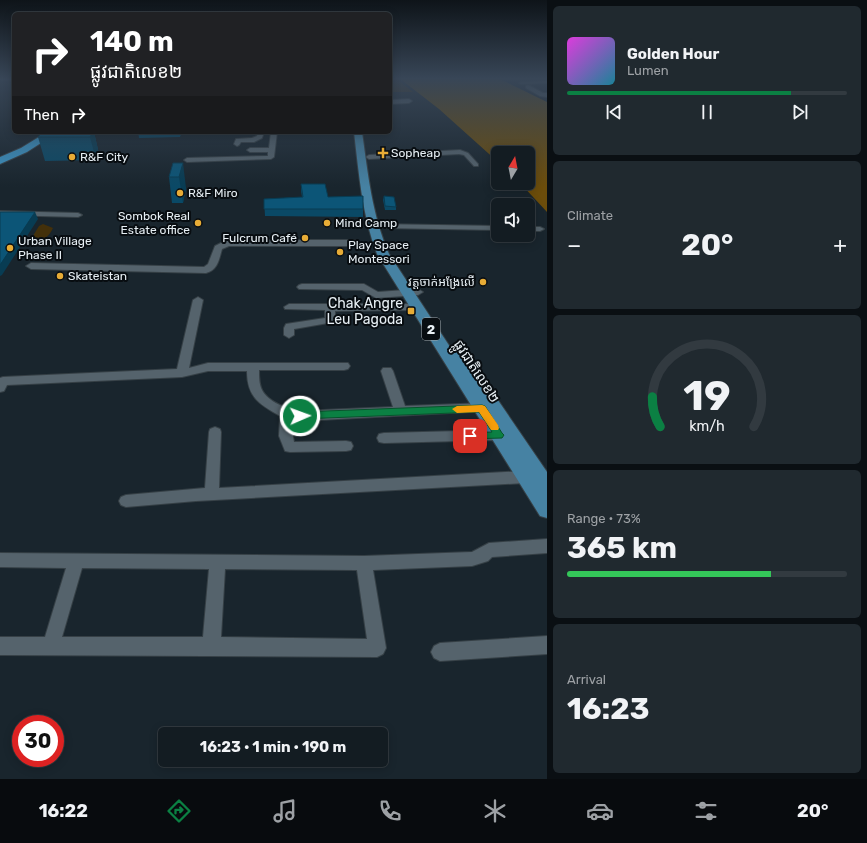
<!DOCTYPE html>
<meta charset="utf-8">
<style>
:root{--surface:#131c22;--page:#20292f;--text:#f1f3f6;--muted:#9da1a5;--line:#323a40;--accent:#0b8043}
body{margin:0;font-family:Rubik,"Noto Sans Khmer",sans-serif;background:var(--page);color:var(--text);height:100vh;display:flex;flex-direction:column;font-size:15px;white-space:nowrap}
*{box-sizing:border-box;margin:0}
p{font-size:13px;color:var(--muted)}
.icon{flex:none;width:22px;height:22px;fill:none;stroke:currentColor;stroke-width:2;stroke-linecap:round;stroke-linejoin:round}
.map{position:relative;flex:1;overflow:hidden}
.panel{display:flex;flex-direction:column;gap:6px;padding:6px;background:#0a0f13;width:320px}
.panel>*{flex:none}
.top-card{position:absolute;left:12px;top:12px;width:380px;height:122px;border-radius:6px;box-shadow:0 2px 10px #0003,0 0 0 1px var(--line);background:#202124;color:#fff;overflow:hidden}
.needle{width:26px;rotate:10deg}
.fabs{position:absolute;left:491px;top:146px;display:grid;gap:8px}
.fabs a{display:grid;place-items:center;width:44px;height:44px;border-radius:6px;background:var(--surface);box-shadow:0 2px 10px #0003,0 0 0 1px var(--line);font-size:20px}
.speed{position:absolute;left:12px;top:715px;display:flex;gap:8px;font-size:20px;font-weight:700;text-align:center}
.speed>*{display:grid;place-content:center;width:52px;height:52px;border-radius:50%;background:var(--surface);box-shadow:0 2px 10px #0003,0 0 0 1px var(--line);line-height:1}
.speed .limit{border:6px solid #d22;background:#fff;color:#111}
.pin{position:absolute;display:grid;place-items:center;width:34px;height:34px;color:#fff;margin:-17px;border-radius:8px;box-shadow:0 2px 6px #0006}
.me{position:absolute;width:44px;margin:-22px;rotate:88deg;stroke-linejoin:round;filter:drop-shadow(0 0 3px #0008)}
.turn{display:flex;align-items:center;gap:14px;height:84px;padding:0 12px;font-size:18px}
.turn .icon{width:52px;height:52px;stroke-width:2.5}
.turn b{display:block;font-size:28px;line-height:34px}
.then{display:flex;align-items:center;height:38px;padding:0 12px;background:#0003;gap:8px;font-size:15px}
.big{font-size:30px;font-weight:700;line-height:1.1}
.panel .card{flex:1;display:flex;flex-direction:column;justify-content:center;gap:6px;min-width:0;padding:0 14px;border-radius:6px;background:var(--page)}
.panel .dial{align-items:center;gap:0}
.dial svg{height:104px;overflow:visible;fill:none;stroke:var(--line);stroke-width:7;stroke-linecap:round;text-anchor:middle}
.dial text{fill:var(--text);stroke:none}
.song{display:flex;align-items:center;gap:12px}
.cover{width:48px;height:48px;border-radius:6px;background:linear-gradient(135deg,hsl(300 70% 55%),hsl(190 70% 35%))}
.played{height:4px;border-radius:2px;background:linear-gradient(90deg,var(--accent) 80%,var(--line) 80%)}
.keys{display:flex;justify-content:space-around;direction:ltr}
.heat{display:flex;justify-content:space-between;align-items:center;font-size:22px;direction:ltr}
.charge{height:6px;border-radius:3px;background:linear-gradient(90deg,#34c759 73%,var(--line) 0)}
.trip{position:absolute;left:158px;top:727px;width:230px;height:40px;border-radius:6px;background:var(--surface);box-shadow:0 2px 10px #0003,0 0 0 1px var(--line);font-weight:700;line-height:40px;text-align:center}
.menu{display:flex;height:64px;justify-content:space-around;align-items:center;background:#080b0e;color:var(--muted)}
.menu .icon{width:28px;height:28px}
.menu .on{color:var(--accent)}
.menu b{font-size:18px;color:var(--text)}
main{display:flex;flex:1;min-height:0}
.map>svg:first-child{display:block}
</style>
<main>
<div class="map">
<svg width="547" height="779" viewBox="0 0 547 779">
<rect width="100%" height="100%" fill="#19252d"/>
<g fill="#43300a">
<path d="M397 79 413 92H390V80Z"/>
<path d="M43 224 53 228C47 240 44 239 31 239L39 226Z"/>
</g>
<path fill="#6c4d0b" d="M399 78H498L547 102V212L520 183H528V153H498V162L439 109Z"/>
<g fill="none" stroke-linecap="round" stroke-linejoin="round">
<g stroke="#364046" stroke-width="2">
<g id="minor">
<path d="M547 81V83L521 84 519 83 521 82Z"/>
<path d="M528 85 543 93H547V97L540 96 526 88V86Z"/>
<path d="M390 100 409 99 412 101 409 103 390 104Z"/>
<path d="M258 132H264L262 138 254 142H241L239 145 237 146 234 144 236 139 252 138 257 136Z"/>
<path d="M271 132H277L274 157 271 159 187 162 184 160 187 158 268 156V152H250L247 150 250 148H269Z"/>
<path d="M460 150 468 153 478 164V166H474L464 155 459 154 369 159 366 157 369 155Z"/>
<path d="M0 211 78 213 82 215 78 217 0 215Z"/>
<path d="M377 224 498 226V230L380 228H377L376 226Z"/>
<path d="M528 227H540L544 229 540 231H528Z"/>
<path d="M227 240H355L359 243 355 246H229L222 249C219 259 218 270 206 273L31 269 26 266 31 263 204 267 208 264 215 246Z"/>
<path d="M302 284H364L378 292 418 289 423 292 418 295 376 298 362 290 299 289 297 287 299 285Z"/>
<path d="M198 297 203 300 189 368 208 363H348L350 366 348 369 344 370H259C259 377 259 384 262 390 268 402 287 409 300 411L393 407 381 371 383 368H391L393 371 405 406 488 403 492 404 494 407 492 410 488 411 300 421 293 419 292 431 294 442 346 441 351 442 353 446 351 450 346 451 290 452 285 451 279 436 280 416C259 404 247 397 247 371H208L182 377 7 385 4 391 0 392V378L3 377 177 369 193 300Z"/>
<path d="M289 304H416L421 307 416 310 335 311V320L334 322 294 329V335L289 338 284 335V328L286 324 325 318V310L285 309 284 307Z"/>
<path d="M215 427 220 429 221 432 219 488 525 471 530 473 532 477 530 481 525 483 196 501 126 507 121 505 119 501 121 497 126 495 205 488 209 432 210 429Z"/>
<path d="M499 430 504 432 506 435 504 438 499 440 384 443 379 442 377 438 379 434 384 433Z"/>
<path d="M547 539V553L492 557 488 561 472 566 373 570 386 648 383 654 377 657 0 655V637H45L66 568 0 567V553L364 556 472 552 489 543ZM82 568 209 569 203 637H62ZM225 569 357 570 367 639 221 637Z"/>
<path d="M547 636V654L440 661 434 658 431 652 434 646 440 643Z"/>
</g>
</g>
<g stroke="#364046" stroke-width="2">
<g id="major">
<rect x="0" y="78" width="14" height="2"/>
<path d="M354 132H362C368 174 372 215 389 254L454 353 460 350 465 352 547 472V518L540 516 377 254C362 215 359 174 354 132Z"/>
</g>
</g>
<g stroke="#364046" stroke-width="2">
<path id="highway" d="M47 132H58L27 152 0 164V157L21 148Z"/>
</g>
<use href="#minor" fill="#55636c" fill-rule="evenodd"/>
<use href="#major" fill="#4682a3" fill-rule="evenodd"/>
<use href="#highway" fill="#3c96c7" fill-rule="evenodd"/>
</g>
<g fill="#0a4966">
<path d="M94 132 99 154 96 160 45 161 38 137Z"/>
<path d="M138 132H182L180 137 139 138Z"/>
<path d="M173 163 186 188 183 203H172L169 177Z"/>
<path d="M301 184 328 197 363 209V217L265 216 264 199 302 197 301 191Z"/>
<path d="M384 196 396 207V210H385L383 200Z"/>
</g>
<g fill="#083c53">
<path d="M93 132H94L99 154 96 160 90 137Z"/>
<path d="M183 163 186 188 183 203 179 177Z"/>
<path d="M35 212 38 219 2 275 0 276V265Z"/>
</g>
<g fill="#0c5577" stroke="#083c53">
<path d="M42 132H93L90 137H38Z"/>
<path d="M173 163H183L179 177H169Z"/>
<path d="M301 184H325L328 197 363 196V209H264V199L303 197Z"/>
<path d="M384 196 394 197 396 207 385 206Z"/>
<path d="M0 212H35L0 265Z"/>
</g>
<linearGradient id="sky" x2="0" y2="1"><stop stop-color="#0e1419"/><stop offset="0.42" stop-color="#384657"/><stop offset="1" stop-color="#384657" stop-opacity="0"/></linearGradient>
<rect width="547" height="187" fill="url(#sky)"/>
<path fill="#0b8043" stroke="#07532c" d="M482 405 485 406 502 433 504 435 502 438 467 439 465 436 467 433 492 432 479 412 300 419 295 416 300 412Z"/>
<path fill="#f59e0b" d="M482 405 485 406 498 425 499 428 498 430H491L479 412 457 413 452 409 457 406Z"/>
<g fill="#e7ac36" stroke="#080d11" stroke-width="1.5">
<path d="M381 147h4v4h4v4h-4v4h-4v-4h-4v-4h4z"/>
<circle cx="72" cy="157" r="4"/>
<circle cx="180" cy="193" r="4"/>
<circle cx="198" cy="223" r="4"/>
<circle cx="327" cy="223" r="4"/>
<circle cx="305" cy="238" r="4"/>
<circle cx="10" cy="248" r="4"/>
<circle cx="340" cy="252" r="4"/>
<circle cx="60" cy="276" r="4"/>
<circle cx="483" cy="282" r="4"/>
<rect x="407" y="307" width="8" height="8" rx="2"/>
</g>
<g text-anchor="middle" stroke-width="4" stroke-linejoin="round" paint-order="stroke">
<g font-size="12" fill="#e7eff4" stroke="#080d11" text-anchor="start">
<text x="391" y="157">Sopheap</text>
<text x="80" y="161">R&amp;F City</text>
<text x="188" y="197">R&amp;F Miro</text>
<text x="190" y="220" text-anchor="end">Sombok Real<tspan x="190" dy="14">Estate office</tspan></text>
<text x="335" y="227">Mind Camp</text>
<text x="297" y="242" text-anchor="end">Fulcrum Café</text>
<text x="18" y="245">Urban Village<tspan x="18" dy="14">Phase II</tspan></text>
<text x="348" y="249">Play Space<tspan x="348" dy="14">Montessori</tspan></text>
<text x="68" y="280">Skateistan</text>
<text x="475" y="286" text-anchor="end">វត្តចាក់អង្រែលើ</text>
</g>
<rect fill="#080d11" stroke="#a4abb0" stroke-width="1" x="422" y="318" width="18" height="22" rx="3"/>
<g font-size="13" font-weight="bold" fill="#e7eff4">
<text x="431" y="334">2</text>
</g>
<g font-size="14" fill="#e7eff4" stroke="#080d11" text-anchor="end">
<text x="403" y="308">Chak Angre<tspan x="403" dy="16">Leu Pagoda</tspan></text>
</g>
<g font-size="14" fill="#e7eff4" stroke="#080d11">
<text transform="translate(477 371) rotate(57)" y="5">ផ្លូវជាតិលេខ២</text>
</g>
</g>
</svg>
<div class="fabs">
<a><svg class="needle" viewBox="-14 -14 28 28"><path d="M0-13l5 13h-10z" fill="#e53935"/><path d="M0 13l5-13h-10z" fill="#9da1a5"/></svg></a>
<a><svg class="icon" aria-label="sound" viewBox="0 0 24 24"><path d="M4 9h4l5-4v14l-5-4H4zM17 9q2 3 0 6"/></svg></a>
</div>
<div class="speed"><div class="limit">30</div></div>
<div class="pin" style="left:470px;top:436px;background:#d93025"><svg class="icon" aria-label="arrive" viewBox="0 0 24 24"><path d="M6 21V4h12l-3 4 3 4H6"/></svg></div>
<svg class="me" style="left:300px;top:416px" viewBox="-20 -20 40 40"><circle r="17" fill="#0b8043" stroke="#fff" stroke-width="3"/><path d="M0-11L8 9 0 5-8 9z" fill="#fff"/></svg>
<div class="trip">16:23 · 1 min · 190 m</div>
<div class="top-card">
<div class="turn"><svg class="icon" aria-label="right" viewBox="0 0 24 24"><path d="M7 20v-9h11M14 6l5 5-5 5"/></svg><div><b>140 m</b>ផ្លូវជាតិលេខ២</div></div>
<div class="then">Then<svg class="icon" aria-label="right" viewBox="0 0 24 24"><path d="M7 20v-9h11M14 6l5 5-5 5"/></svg></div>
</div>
</div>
<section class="panel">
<div class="card">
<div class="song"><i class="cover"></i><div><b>Golden Hour</b><p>Lumen</p></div></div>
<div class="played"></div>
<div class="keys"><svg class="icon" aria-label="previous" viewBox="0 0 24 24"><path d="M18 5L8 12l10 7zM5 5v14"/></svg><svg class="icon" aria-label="pause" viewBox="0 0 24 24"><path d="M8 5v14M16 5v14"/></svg><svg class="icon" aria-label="next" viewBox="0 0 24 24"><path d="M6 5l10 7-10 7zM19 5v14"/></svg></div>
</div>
<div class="card"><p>Climate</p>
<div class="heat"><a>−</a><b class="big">20°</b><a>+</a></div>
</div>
<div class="card dial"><svg viewBox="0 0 100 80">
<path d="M14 69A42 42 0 1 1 86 69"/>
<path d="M14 69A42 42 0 0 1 8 46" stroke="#0b8043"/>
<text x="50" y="56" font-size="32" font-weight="700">19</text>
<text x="50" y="72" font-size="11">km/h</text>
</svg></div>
<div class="card"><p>Range · 73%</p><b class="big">365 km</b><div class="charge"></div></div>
<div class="card"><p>Arrival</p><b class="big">16:23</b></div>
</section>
</main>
<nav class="menu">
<b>16:22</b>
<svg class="icon on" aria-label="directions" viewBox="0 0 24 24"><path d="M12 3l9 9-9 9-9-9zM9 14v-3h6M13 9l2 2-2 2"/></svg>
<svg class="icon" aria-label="music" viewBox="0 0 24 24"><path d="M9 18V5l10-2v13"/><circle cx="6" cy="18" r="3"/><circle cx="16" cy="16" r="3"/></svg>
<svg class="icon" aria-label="phone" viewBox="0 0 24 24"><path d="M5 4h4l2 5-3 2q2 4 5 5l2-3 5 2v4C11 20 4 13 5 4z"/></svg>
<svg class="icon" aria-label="climate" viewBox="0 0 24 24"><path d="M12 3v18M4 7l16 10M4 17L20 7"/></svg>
<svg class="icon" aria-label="car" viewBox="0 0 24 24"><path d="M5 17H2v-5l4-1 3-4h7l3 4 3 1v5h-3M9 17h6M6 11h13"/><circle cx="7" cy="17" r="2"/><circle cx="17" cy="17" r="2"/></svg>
<svg class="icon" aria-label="filters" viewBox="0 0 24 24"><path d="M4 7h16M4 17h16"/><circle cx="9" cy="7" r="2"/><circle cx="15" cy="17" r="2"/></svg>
<b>20°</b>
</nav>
